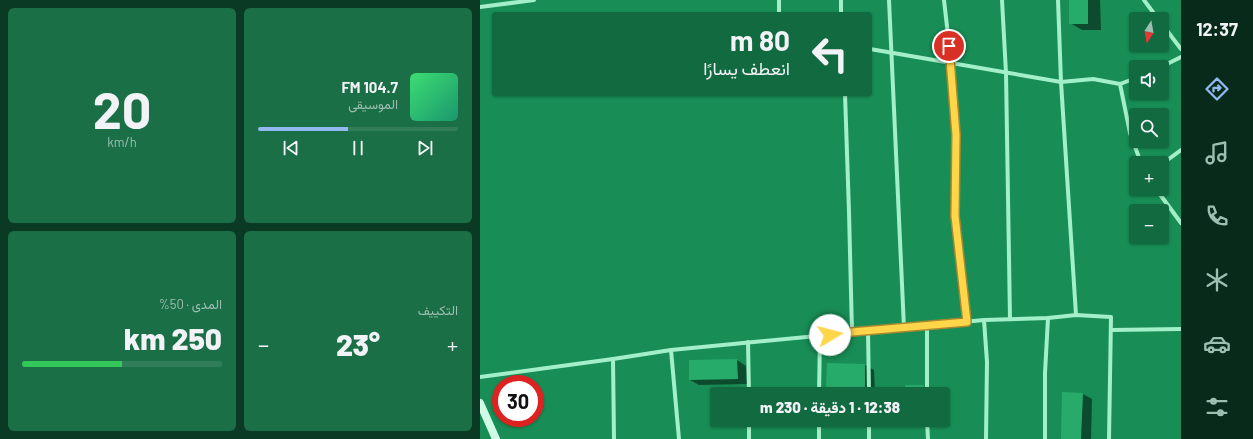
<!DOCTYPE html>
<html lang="ar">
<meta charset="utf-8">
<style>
:root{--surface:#126a40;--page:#1b6f47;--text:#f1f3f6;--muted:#9cbfb1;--line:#317d59;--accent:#90b9f0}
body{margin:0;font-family:Barlow,Vazirmatn,sans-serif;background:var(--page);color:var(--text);direction:rtl;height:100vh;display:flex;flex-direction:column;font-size:15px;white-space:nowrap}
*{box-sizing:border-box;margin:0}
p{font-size:13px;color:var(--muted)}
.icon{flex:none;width:22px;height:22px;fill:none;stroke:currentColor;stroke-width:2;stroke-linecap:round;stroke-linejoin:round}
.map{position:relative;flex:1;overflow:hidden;direction:ltr}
.sheet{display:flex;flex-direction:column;gap:8px;padding:8px;background:#0a3a23;width:480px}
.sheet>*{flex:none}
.hud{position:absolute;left:12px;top:12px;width:380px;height:84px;border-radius:4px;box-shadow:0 1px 3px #0004;direction:rtl;background:#126a40;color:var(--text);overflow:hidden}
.needle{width:26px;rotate:191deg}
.controls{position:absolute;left:649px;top:12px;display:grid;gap:8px}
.controls a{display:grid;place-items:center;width:40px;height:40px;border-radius:4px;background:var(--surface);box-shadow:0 1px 3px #0004;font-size:20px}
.speed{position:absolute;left:12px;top:375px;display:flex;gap:8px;font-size:20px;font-weight:700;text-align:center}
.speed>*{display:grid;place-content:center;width:52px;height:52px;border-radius:50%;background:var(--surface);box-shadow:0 1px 3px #0004;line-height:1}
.speed .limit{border:6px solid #d22;background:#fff;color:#111}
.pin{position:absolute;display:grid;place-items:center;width:34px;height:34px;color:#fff;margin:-17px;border:2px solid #fff;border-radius:50%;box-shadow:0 1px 4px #0007}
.me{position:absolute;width:44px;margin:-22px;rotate:82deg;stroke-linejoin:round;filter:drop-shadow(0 0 3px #0008)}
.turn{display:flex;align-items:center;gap:14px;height:84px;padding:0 16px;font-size:18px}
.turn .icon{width:52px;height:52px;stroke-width:2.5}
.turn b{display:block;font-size:28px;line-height:34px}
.big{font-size:30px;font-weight:800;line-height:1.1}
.sheet .card{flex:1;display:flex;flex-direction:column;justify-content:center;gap:6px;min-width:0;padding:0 14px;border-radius:6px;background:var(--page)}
.sheet .dial{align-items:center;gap:0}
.dial b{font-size:52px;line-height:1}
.song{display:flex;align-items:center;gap:12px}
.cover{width:48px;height:48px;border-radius:6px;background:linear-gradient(135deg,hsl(140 70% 55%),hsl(160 70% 35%))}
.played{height:4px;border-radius:2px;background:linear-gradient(90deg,var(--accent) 45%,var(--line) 45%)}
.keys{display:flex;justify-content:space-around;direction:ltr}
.heat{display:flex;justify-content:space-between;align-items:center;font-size:22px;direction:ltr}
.charge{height:6px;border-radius:3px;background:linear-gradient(90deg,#34c759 50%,var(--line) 0)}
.sheet .tiles{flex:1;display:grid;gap:8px;grid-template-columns:repeat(2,1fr)}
.trip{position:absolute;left:230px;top:387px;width:240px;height:40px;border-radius:4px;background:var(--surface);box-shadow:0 1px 3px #0004;font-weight:800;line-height:40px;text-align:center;direction:rtl}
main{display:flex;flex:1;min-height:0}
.tab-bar{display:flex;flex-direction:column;width:72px;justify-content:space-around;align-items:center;background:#072a1a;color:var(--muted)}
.tab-bar .icon{width:28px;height:28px}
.tab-bar .selected{color:var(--accent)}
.tab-bar b{font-size:18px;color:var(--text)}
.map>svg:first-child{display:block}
</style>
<main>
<nav class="tab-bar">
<b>12:37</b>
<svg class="icon selected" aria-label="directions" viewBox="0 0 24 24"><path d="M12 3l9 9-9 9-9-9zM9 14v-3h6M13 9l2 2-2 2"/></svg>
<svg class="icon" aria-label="music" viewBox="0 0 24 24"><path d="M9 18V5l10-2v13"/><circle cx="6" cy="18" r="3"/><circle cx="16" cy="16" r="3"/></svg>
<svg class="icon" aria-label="phone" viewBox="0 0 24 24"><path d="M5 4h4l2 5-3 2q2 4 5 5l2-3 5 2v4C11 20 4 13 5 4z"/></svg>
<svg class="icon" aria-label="climate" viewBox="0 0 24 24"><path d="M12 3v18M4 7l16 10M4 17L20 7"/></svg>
<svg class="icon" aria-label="car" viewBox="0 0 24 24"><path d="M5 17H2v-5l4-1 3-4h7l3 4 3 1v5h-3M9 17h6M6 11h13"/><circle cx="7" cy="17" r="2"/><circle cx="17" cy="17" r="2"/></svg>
<svg class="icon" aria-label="filters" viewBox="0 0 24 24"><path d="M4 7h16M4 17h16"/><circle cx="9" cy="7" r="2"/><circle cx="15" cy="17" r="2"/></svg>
</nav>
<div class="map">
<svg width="701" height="439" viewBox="0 0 701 439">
<rect width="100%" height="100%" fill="#188d55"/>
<g fill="#0007">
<path d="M590 0H620L621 30H602L590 23Z"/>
<path d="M257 360 266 366 267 384 219 385 210 380Z"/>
<path d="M385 365 394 370 395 393 357 392 348 386Z"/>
<path d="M443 386 453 391V394H426Z"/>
<path d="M304 389 330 391 335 394H303Z"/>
<path d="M603 394 612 399 611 439H582Z"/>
<path d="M406 420H435V427H416L406 422Z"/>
</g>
<g fill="#26ab6a">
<rect x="589" y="0" width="19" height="24"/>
<path d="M257 359 258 379 209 380V360Z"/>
<path d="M347 363 385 364V388L346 387Z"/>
<rect x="425" y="385" width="19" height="9"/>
<path d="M582 392 603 393 601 439H581Z"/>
</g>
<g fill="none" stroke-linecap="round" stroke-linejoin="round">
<g stroke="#a3efc9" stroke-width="4">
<path d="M299 0V14"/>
<path d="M361 0V14"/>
<path d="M409 0 424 328"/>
<path d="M464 0 471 62 476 135 475 216 487 322"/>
<path d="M522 0 526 73 530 319"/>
<path d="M578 0 581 82 596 315"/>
<path d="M664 0 678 19"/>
<path d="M0 7 54 0"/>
<path d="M682 24 701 49"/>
<path d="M390 49 581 82 613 79 640 84"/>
<path d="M681 67 701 57"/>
<path d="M656 78 640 84 650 133 661 163"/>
<path d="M365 94 369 212 372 332"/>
<path d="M682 164 701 150"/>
<path d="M676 189 701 223"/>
<path d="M504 320 507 362 506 439"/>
<path d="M388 330 389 394"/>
<path d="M631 330 701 329"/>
<path d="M268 342 269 394"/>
<path d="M0 377 133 359"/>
<path d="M339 394 340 336"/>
<path d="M447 394V326"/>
<path d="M269 420V439"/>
<path d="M389 420V439"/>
<path d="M447 420 448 439"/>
<path d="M134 439 133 359 191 350"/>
<path d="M199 439 191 350 504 320 568 318 596 315 631 317 629 439"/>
<path d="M339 439V420"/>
<path d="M565 439V373L568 318"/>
</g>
<path stroke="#d0fae6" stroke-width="8" d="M0 403 16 439"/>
</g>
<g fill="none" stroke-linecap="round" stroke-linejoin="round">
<g stroke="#a68a30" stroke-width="10">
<path id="route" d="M350 335 372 332 487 322 475 216 476 135 469 46"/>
</g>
<use href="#route" stroke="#ffd54a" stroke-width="7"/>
</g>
</svg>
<div class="controls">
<a><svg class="needle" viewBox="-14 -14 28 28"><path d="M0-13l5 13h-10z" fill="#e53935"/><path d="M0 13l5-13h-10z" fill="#9cbfb1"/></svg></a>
<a><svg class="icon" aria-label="sound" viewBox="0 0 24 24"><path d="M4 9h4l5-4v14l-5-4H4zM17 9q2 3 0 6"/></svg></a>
<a><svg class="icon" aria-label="search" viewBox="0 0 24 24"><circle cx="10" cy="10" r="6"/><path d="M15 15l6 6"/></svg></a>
<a>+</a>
<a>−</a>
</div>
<div class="speed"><div class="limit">30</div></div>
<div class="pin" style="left:469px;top:46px;background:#d93025"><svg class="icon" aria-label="arrive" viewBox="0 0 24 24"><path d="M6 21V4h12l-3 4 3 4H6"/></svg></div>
<svg class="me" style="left:350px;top:335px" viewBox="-20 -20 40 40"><circle r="19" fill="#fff"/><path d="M0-13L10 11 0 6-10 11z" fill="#ffd54a"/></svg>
<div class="trip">12:38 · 1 دقيقة · 230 m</div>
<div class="hud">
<div class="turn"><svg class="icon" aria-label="left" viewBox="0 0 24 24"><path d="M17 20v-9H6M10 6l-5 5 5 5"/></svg><div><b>80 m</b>انعطف يسارًا</div></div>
</div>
</div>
<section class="sheet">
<div class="tiles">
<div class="card">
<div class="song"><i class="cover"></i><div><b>104.7 FM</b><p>الموسيقى</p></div></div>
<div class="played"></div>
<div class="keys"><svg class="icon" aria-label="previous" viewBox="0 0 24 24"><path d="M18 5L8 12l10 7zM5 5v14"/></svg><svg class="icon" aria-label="pause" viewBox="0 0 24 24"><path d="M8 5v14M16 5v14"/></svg><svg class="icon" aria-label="next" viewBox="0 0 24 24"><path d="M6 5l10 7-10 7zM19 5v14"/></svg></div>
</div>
<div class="card dial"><b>20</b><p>km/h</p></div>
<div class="card"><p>التكييف</p>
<div class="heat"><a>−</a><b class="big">23°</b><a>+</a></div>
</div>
<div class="card"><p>المدى · 50%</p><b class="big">250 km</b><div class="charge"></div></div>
</div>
</section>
</main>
